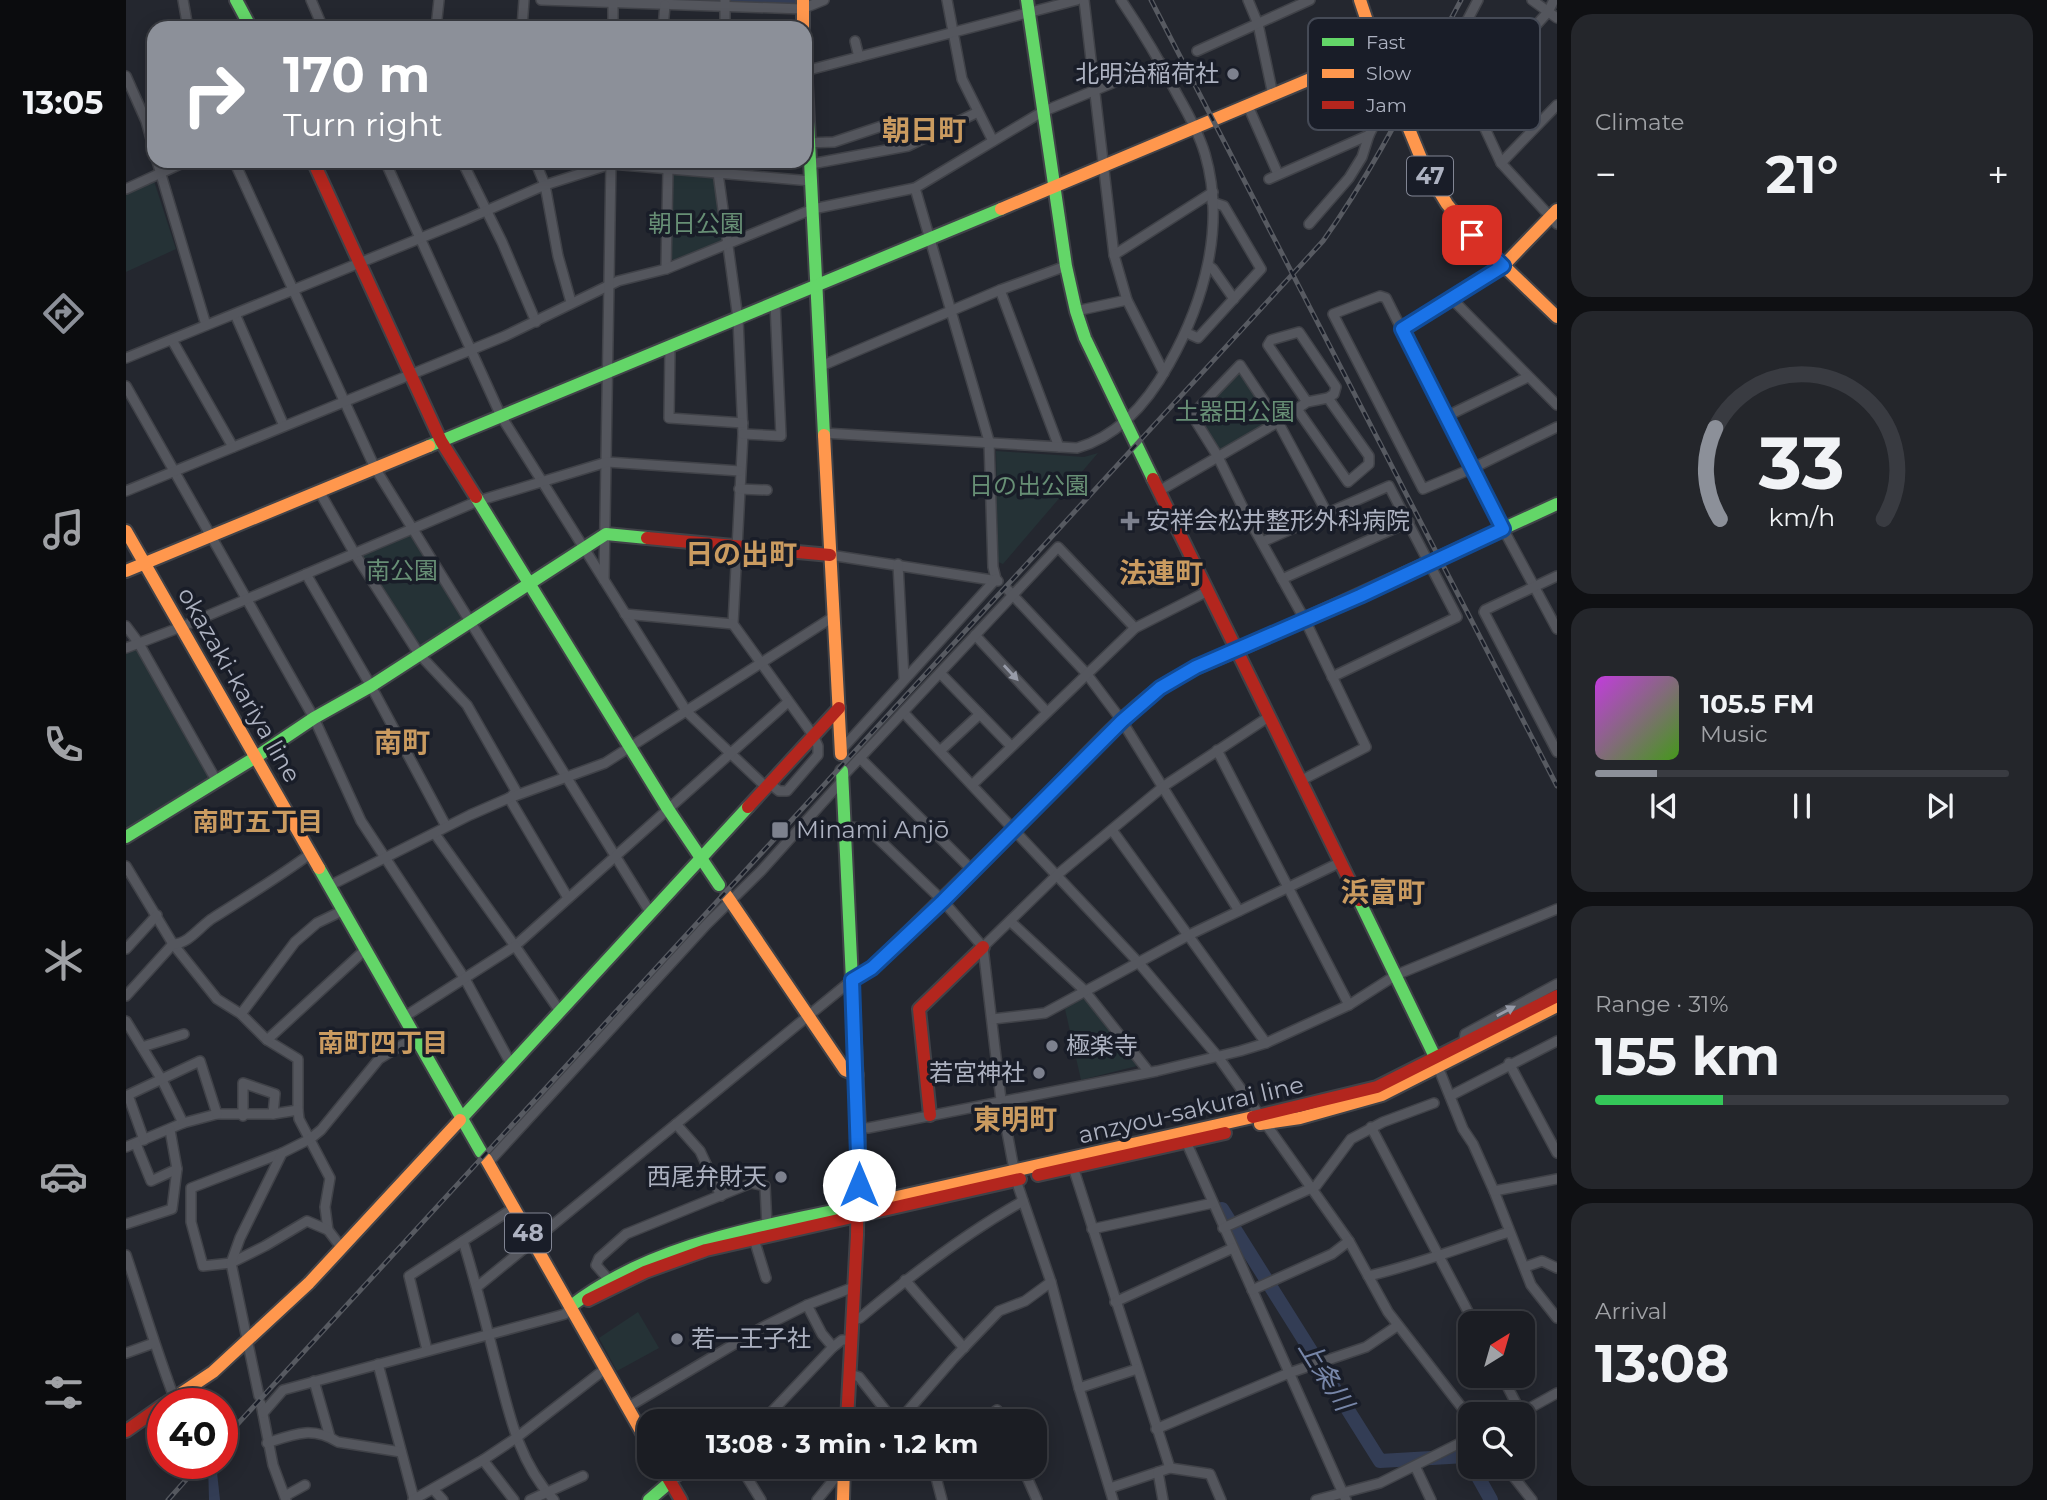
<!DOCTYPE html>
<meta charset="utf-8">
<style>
:root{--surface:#1b1d23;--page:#24262b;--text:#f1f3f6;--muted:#a0a2a6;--line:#393b41;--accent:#8c9099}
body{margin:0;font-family:Montserrat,"Noto Sans JP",sans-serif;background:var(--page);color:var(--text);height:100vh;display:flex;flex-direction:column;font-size:26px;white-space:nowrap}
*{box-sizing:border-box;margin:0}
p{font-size:23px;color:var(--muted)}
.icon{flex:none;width:38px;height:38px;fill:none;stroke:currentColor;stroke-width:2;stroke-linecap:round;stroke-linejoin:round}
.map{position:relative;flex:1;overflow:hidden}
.panel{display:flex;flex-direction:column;gap:14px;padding:14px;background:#0f1013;width:490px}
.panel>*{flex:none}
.top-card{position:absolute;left:21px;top:21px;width:665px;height:147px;border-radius:21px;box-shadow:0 4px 18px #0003,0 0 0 2px var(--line);background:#8c9099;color:#fff;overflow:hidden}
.needle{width:46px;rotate:37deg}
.buttons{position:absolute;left:1332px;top:1311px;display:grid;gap:14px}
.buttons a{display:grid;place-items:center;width:77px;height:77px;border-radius:14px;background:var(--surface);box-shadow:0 4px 18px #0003,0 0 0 2px var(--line);font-size:35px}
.speed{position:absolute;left:21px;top:1388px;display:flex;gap:14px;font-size:35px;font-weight:700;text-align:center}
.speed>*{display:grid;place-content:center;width:91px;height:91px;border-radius:50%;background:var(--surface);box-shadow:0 4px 18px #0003,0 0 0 2px var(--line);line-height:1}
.speed .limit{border:10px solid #d22;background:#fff;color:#111}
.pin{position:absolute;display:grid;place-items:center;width:60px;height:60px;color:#fff;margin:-30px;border-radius:14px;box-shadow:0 4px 10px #0006}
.me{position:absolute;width:77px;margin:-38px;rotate:0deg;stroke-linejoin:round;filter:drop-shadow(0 0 5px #0008)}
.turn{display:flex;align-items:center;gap:24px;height:147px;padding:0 21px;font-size:32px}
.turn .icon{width:91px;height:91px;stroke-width:2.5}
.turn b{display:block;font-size:49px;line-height:60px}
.big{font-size:52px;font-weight:700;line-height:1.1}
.panel .tile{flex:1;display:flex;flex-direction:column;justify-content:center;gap:10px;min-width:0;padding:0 24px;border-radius:21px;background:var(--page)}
.panel .dial{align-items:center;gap:0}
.dial svg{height:182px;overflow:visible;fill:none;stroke:var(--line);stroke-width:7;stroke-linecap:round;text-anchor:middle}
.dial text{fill:var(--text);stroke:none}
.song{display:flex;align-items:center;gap:21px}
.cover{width:84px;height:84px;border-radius:10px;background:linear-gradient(135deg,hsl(290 70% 55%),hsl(100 70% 35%))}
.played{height:7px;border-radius:4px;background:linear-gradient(90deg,var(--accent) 15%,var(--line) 15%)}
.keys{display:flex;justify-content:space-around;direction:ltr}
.heat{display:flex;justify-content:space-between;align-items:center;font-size:38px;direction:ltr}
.charge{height:10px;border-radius:5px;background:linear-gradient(90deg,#34c759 31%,var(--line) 0)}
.trip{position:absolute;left:511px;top:1409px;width:410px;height:70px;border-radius:21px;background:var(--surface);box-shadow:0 4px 18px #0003,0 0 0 2px var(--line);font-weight:700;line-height:70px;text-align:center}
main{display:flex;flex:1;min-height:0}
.dock{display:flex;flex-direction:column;width:126px;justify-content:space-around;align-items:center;background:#0b0c0e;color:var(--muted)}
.dock .icon{width:49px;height:49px}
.dock .active{color:var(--accent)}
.dock b{font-size:32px;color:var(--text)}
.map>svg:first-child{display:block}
</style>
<main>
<nav class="dock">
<b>13:05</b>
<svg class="icon active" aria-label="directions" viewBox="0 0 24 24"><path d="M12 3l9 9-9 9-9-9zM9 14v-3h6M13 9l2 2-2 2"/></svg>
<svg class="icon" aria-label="music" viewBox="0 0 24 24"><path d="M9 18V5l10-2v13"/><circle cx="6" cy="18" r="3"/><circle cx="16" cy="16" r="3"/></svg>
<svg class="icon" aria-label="phone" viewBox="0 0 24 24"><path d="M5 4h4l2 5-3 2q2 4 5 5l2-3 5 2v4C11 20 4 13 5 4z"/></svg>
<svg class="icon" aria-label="climate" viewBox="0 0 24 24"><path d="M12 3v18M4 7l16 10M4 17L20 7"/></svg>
<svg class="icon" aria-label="car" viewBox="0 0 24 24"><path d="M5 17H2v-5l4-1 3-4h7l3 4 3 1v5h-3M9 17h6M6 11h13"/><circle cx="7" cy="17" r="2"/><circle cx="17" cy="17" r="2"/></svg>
<svg class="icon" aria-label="filters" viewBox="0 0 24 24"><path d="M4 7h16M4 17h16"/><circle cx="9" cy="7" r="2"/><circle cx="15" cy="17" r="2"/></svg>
</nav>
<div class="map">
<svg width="1431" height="1500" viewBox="0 0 1431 1500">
<rect width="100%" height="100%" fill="#24272f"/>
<g fill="#253236">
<path d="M548 173 584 176 588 179 597 237 595 241 548 260 544 258 545 175Z"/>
<path d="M28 181 50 249 0 272V193Z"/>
<path d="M1113 373 1144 417 1145 421 1094 450 1091 449 1071 415Z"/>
<path d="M870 451 958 457 972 453 877 564 872 562Z"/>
<path d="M287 529 337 621 293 648 229 554Z"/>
<path d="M8 648 12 650 85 779 0 834V651Z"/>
<path d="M958 998 1011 1066 955 1080 939 1009Z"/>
<path d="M512 1312 533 1348 491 1371 473 1338Z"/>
</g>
<path fill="#333d55" d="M82 1463H90L94 1500H83Z"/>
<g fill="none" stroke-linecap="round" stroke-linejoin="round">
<path stroke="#333d55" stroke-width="9" d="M551 0 666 3 676 0"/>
<g stroke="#333d55" stroke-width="14">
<path d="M1096 1209 1254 1461 1340 1456 1344 1463"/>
<path d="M1346 1466 1365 1500"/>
</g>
<g stroke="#404248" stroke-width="12">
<g id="street">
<path d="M57 0 62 28"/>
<path d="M185 0 197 28"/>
<path d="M415 0 676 9 698 0"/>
<path d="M487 0V28"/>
<path d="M821 0 836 79 867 141"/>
<path d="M958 0 988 255 1001 300 1038 373"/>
<path d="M1122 0 1132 24 1147 95"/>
<path d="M1352 0 1324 53 1375 163 1431 224"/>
<path d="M1406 0 1431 18"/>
<path d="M310 28 313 0"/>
<path d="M396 28 398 0"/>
<path d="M537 28 539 5"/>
<path d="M599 28V0"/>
<path d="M729 41 733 57"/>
<path d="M1071 51 1184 0"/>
<path d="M679 71 951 0"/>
<path d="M0 76 20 121 28 150"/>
<path d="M1185 79 1203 124"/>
<path d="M1344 98 1422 12 1428 0"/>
<path d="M1122 106 1152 174"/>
<path d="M679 143 708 142 759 125"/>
<path d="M31 161 80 325"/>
<path d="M108 161 249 468 524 912"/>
<path d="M259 161 375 416 561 712 640 787"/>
<path d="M336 161 376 242 410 322"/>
<path d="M409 161 419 185 432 256 445 302"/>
<path d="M592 161V173L612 319 617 434 607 624 687 735 692 746V755L661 791H653L643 783"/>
<path d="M1375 163 1431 105"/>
<path d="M685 164 782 146 852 112"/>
<path d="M1143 179 1243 135 1246 129 1244 124 1218 65"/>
<path d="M789 188 863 441 867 567 870 579"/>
<path d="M0 189 61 161"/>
<path d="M1183 224 1223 178 1236 157 1243 135"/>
<path d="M988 255 1087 192"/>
<path d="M1082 265 1087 269 1108 299"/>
<path d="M540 269 542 169"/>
<path d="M874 290 933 447"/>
<path d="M1326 299 1431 405"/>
<path d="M950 311 1001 300"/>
<path d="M109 314 158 426"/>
<path d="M1276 329 1377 266"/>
<path d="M1061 333 1072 338 1135 269 1098 206 1086 202"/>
<path d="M46 340 107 447"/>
<path d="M544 348 543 418 617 423"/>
<path d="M0 358 339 220 419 185 485 164 685 181"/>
<path d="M695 366 874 290 940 266"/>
<path d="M0 386 188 718 235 821 339 979 385 1064"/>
<path d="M1171 409 1222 482 1243 464V456L1202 398"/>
<path d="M1319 417 1402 377"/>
<path d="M1431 427 1345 469 1297 489 1207 314 1254 296 1260 298 1345 469 1431 629"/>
<path d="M698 433 951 448C993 436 1022 402 1043 364 1078 302 1100 226 1079 154 1073 134 1063 115 1052 96 1035 63 1016 31 995 0"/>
<path d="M617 434 655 436 649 303"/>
<path d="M613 489 641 490"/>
<path d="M0 491 379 336 492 281 540 269 687 209 789 188 916 112 1035 63"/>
<path d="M193 491 229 554 293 654 341 705 390 791 385 797"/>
<path d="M1033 491 1152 422 1181 402 1202 398 1208 394 1210 387 1173 332 1145 340 1142 345 1181 402"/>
<path d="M1136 542 1263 486 1331 617 1206 677"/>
<path d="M704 555 872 581"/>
<path d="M772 564 778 679"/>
<path d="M180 574 245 686 320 826"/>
<path d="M1431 576 1359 610 1358 612 1431 752"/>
<path d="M1156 579 1283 522"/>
<path d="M478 580 485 161"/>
<path d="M882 590 960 673 996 721 1113 911"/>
<path d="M499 614 607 624"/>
<path d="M0 626 12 642 90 780"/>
<path d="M849 635 921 712"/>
<path d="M0 648 55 627 352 501 481 462 614 471"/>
<path d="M814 673 885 746"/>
<path d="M778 713 1012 962 1093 1058 1223 1241 1262 1312 1344 1418"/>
<path d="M715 750 870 579"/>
<path d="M1091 750 1223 1005"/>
<path d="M814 751 854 714"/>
<path d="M734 758 847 871"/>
<path d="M716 777 932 547 1009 628"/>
<path d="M1174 781 1240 747 1179 620 1121 516 1091 455 1066 415 1114 365 1152 422 1201 513"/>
<path d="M846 785 1009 628 1082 591"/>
<path d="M383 798 442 898"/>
<path d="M719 827 741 828 817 901 857 947 875 1100 890 1180 925 1282 953 1388 987 1500"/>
<path d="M986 830 1140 1043"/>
<path d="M309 834 389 946 662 702"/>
<path d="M0 866 47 944 91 999 115 1014 141 1040 172 1059V1110"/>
<path d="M203 886 344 815 383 798 479 763 707 617"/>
<path d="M884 921 958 990 1023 1072"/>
<path d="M857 947 931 875 1038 786 1144 716"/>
<path d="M0 949 31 915"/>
<path d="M0 996 47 944C63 944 74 926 87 918 120 897 153 877 184 854"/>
<path d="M115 1014 169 942 191 923 218 910"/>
<path d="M278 1017 389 946 433 1010"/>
<path d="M867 1019 919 1013 1063 935 1213 863"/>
<path d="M0 1021 36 1080 57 1123 0 1147"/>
<path d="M141 1040 240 949"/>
<path d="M1337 1045 1339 1034 1431 984"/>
<path d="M16 1047 58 1034"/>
<path d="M1310 1062 1337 1129 1347 1144 1368 1191 1405 1285 1431 1318"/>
<path d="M1383 1063 1431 1153"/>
<path d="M1324 1096 1431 1041"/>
<path d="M117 1116V1083L149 1094 147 1114"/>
<path d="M57 1123 91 1114H147L172 1110 173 1119 204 1178 199 1207 202 1230 215 1247"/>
<path d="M550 1124 574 1151 595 1196"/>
<path d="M733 1127 742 1128 1031 1071 1114 1051 1140 1043 1223 1005 1270 975 1431 909"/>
<path d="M1245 1127 1348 1323"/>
<path d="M1058 1137 1220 1500"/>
<path d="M18 1140 2 1095 74 1061 91 1114"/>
<path d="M10 1144 25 1181 51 1169"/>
<path d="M156 1153 65 1188V1222L77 1266 105 1263 139 1246 181 1221 202 1230"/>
<path d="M362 1163 581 924 635 871 715 782"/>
<path d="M947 1167 1044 1468 984 1488"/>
<path d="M1368 1191 1431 1179"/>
<path d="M0 1224 46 1209 51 1169 44 1130"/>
<path d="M1097 1228 1190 1186 1225 1139 1257 1122 1308 1103"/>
<path d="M966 1229 1087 1203"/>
<path d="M628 1239 640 1278"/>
<path d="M337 1241C350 1282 360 1325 371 1367 383 1414 393 1463 428 1500"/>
<path d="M0 1255C16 1302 30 1350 48 1397"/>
<path d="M1399 1267 1416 1261 1431 1268"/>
<path d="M1242 1276C1290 1265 1336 1247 1383 1232"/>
<path d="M483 1280 470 1265 473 1258 500 1234 625 1183 639 1186 641 1226"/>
<path d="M779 1280 838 1348"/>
<path d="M351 1287 726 980"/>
<path d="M1126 1290 1206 1254 1223 1241"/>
<path d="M989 1302 1107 1248"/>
<path d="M681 1305 696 1334 707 1347"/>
<path d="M726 1321 734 1318C785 1275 838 1234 897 1201"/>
<path d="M301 1350 283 1276 389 1207"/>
<path d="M0 1353 28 1343"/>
<path d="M252 1364 288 1499"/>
<path d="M724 1374 733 1377 768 1421"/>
<path d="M1376 1376 1395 1413"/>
<path d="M188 1381 204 1437"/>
<path d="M953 1388 1011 1369"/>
<path d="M133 1396 105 1263 114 1238 156 1153 184 1139 195 1130 253 1059 289 1037"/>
<path d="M135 1404 147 1465 160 1500"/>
<path d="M502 1407 637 1327 681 1305 728 1287"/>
<path d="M137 1413 157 1390 432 1316 439 1314 445 1306"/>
<path d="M1393 1414 1431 1393"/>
<path d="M637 1421 707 1347 716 1340H725"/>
<path d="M773 1421 827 1359 873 1311 899 1301 925 1282"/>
<path d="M857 1421 871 1410 876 1421"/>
<path d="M1030 1429 1163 1373 1240 1347 1271 1326"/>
<path d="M141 1443C168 1434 186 1426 212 1442L275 1452"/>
<path d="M357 1460 388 1500"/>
<path d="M614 1466 635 1500"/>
<path d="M807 1466 816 1500"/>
<path d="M896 1466 911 1500"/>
<path d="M1289 1466 1305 1500"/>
<path d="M1379 1466 1406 1500"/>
<path d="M1044 1468 1084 1474 1095 1500"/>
<path d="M1032 1472 1037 1500"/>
<path d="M544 1482 568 1466"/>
<path d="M307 1489 317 1500"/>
<path d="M159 1496 179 1485"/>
<path d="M287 1500 357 1460 390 1438 479 1369"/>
<path d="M404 1500 457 1476"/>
<path d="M691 1500 709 1478 718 1475"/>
<path d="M1190 1500 1254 1483 1344 1438"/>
</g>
</g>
<g stroke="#404248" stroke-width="16">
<g id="fast">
<path d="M110 0 125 28"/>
<path d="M901 0 940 266 950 311 959 338 1027 479"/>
<path d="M679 63 698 435"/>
<path d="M303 446 875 209"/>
<path d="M350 497 542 809 593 885"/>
<path d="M1112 650 1431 504"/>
<path d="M716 771 733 1127 732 1164"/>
<path d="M0 837 130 757 188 718 245 686 480 534 521 538"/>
<path d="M193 868 355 1152"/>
<path d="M1233 900 1310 1059"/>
<path d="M334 1120 622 807"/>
<path d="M445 1306C532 1239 649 1225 753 1201"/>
<path d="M523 1500 544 1482"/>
</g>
</g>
<g stroke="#404248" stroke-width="16">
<g id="slow">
<path d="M677 0V28"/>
<path d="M1234 0 1251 51 1299 168 1321 204 1346 235 1431 317"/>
<path d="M875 209 1251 51"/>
<path d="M1377 266 1431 210"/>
<path d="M698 435 715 754"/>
<path d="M0 531 193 868"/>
<path d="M0 571 303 446"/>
<path d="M902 815C945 773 986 723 1034 688 1058 671 1086 661 1112 650"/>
<path d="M601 896 719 1070 731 1075"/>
<path d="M1134 1124 1174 1118 1256 1095 1431 1006"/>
<path d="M360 1159 523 1445"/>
<path d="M753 1201 1127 1117"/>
<path d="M39 1404 87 1372 183 1283 334 1120"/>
<path d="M717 1500 718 1466"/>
</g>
</g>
<g stroke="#404248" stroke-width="16">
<g id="jam">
<path d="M187 161 315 441 350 497"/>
<path d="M1027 479 1233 900"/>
<path d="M521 538 704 555"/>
<path d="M622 807 713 708"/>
<path d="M726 980 746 968 902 815"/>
<path d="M804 1115 793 1009 857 947"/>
<path d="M1127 1117 1251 1087 1431 996"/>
<path d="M912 1175 1099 1133"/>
<path d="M462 1300 519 1272 580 1250 894 1179"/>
<path d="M721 1421 731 1235 732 1164"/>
<path d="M0 1431 37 1405"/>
<path d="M535 1466 555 1500"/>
</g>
</g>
<use href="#street" stroke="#54565d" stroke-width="9"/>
<use href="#fast" stroke="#63d668" stroke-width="12"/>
<use href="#slow" stroke="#ff974d" stroke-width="12"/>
<use href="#jam" stroke="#b3261e" stroke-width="12"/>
<g stroke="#575a61" stroke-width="5">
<g id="rail">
<path d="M1025 0 1431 786"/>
<path d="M96 1441 1197 241C1251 165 1291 82 1335 0"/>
<path d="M42 1500 75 1463"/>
</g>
</g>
<use href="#rail" stroke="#191d28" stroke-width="2.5" stroke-dasharray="8" stroke-linecap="butt"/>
</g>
<defs><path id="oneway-solid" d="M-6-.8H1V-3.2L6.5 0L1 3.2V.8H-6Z" transform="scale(1.75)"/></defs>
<g fill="#979ba8">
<use href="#oneway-solid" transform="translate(885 673) rotate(47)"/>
<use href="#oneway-solid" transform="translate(1380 1011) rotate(-28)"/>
</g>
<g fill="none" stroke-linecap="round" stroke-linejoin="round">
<g stroke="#114b97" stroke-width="18">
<path id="route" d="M733 1185 726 980 746 968 817 901 996 721 1034 688 1070 667 1234 596 1377 529 1276 329 1377 266 1346 235"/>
</g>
<use href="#route" stroke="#1a73e8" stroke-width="12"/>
</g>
<g fill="#7d818e" stroke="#191d28" stroke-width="2.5">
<circle cx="1107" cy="74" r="7"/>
<path d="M1000.5 510.5h7v7h7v7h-7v7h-7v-7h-7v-7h7z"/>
<rect x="645" y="821" width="18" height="18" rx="3.5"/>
<circle cx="926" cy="1046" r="7"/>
<circle cx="913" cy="1073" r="7"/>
<circle cx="655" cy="1177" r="7"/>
<circle cx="551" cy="1339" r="7"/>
</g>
<g text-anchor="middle" stroke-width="7" stroke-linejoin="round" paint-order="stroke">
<g fill="#191d28" stroke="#818593" stroke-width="2">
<rect x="1281" y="156.5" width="46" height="39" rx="5"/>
<rect x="379" y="1213.5" width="46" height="39" rx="5"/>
</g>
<g font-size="23" font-weight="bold" fill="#adb2c1">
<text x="1304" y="184">47</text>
<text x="402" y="1241">48</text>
</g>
<g font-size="24" fill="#adb2c1" stroke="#191d28" text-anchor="start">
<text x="1093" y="82" text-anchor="end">北明治稲荷社</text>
<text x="1020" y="529">安祥会松井整形外科病院</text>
<text x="670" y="838">Minami Anjō</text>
<text x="940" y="1054">極楽寺</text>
<text x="899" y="1081" text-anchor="end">若宮神社</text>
<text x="641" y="1185" text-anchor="end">西尾弁財天</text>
<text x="565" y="1347">若一王子社</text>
</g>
<g font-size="24" fill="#678f75" stroke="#191d28">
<text x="570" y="232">朝日公園</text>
<text x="1109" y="420">土器田公園</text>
<text x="903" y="494">日の出公園</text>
<text x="276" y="579">南公園</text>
</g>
<g font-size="24" fill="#adb2c1" stroke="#191d28">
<text transform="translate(113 685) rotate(60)" y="8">okazaki-kariya line</text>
<text transform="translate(1065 1110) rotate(-13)" y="8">anzyou-sakurai line</text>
</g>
<g font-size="26" font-weight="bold" fill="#ca9b60" stroke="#191d28">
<text x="132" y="831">南町五丁目</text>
<text x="257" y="1052">南町四丁目</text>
</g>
<g font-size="26" font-style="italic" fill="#7786a8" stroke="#191d28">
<text transform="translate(1200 1375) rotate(58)" y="9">上条川</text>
</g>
<g font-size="28" font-weight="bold" fill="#ca9b60" stroke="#191d28">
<text x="798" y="140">朝日町</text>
<text x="615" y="564">日の出町</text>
<text x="1035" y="583">法連町</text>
<text x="276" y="752">南町</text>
<text x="1257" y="902">浜富町</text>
<text x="889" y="1129">東明町</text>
</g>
</g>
<rect x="1182" y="18" width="232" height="112" rx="10" fill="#191d28" stroke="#454a56" stroke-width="2"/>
<rect x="1196" y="38" width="32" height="8" fill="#63d668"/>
<rect x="1196" y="69" width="32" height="9" fill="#ff974d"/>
<rect x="1196" y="101" width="32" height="8" fill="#b3261e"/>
<g font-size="19" fill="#adb2c1">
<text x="1240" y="49">Fast</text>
<text x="1240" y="80">Slow</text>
<text x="1240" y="112">Jam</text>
</g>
</svg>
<div class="buttons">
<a><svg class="needle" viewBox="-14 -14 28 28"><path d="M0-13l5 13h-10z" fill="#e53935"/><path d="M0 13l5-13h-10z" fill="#a0a2a6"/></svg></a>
<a><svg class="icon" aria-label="search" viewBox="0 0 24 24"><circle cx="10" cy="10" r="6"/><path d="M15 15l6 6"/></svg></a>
</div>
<div class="speed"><div class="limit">40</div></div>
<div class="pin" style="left:1346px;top:235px;background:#d93025"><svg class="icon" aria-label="arrive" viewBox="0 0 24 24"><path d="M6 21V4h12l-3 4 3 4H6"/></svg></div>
<svg class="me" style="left:733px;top:1185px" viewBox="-20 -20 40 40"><circle r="19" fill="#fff"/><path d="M0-13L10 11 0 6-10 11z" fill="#1a73e8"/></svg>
<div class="trip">13:08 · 3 min · 1.2 km</div>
<div class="top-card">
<div class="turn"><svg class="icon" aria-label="right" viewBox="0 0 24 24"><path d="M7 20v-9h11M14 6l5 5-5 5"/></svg><div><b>170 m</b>Turn right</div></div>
</div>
</div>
<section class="panel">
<div class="tile"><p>Climate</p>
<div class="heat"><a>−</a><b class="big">21°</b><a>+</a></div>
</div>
<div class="tile dial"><svg viewBox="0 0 100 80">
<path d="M14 69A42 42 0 1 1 86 69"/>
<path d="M14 69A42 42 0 0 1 12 29" stroke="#8c9099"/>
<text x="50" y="56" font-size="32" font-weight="700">33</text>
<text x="50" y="72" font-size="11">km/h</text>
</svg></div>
<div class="tile">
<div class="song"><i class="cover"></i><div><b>105.5 FM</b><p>Music</p></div></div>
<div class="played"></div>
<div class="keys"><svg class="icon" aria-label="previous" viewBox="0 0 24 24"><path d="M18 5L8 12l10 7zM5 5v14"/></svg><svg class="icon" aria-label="pause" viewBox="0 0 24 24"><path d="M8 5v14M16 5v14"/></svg><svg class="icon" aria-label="next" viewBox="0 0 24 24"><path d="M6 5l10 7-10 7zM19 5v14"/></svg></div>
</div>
<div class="tile"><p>Range · 31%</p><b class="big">155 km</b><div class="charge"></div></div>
<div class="tile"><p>Arrival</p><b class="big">13:08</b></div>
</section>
</main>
